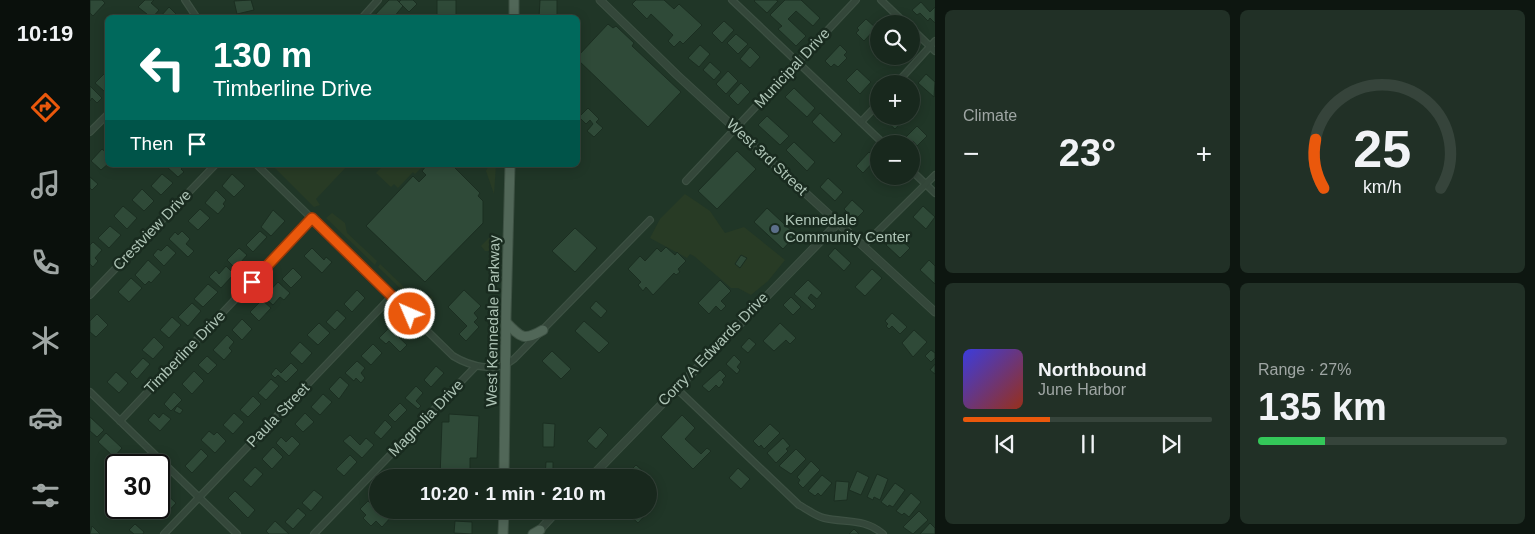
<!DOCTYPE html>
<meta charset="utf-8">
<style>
:root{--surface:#18281d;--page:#213026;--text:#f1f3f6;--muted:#9fa6a4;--line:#36443b;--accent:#ea580c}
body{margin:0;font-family:Helvetica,sans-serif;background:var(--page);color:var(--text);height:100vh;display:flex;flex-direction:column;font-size:19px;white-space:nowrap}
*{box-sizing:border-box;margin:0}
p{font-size:16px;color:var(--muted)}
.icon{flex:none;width:28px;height:28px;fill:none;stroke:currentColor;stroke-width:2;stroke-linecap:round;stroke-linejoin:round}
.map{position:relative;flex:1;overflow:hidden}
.panel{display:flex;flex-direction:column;gap:10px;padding:10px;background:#0d1610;width:600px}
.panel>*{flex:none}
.guide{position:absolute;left:15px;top:15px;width:475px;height:152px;border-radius:8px;box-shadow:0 2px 12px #0003,0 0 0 1px var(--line);background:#00695c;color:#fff;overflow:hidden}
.controls{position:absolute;left:780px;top:15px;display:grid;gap:10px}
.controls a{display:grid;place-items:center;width:50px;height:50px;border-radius:50%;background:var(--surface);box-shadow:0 2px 12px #0003,0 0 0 1px var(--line);font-size:25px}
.speed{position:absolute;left:15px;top:454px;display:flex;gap:10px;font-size:25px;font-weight:700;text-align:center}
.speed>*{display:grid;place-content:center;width:65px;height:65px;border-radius:50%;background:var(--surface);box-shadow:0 2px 12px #0003,0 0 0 1px var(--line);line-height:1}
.speed .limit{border:2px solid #111;border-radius:8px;background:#fff;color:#111}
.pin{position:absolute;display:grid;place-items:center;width:42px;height:42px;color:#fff;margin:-21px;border-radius:10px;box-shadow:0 2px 8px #0006}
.me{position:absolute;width:55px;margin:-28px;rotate:315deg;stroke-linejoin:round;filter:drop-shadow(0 0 4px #0008)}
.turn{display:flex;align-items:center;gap:18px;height:105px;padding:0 25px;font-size:22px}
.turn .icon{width:65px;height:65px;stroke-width:2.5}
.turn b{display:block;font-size:35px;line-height:42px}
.then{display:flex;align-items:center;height:48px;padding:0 25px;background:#0003;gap:10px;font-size:19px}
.big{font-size:38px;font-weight:800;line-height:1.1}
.panel .widget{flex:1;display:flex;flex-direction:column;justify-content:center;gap:8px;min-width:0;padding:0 18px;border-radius:8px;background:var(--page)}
.panel .dial{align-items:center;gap:0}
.dial svg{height:130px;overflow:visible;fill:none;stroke:var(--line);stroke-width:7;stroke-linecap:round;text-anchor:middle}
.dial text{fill:var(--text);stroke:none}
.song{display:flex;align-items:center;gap:15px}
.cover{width:60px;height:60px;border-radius:8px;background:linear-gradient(135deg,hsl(240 70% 55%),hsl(10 70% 35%))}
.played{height:5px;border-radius:2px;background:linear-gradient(90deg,var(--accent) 35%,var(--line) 35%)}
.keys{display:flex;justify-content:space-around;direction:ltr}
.heat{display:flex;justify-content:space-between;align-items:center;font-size:28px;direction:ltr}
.charge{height:8px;border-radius:4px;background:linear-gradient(90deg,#34c759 27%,var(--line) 0)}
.panel .tiles{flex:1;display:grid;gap:10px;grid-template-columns:repeat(2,1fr)}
.trip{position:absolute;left:279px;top:469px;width:288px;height:50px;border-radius:25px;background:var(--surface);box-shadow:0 2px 12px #0003,0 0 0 1px var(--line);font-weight:800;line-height:50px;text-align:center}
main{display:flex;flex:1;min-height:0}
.dock{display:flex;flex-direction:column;width:90px;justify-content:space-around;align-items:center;background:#0a100c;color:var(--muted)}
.dock .icon{width:35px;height:35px}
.dock .active{color:var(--accent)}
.dock b{font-size:22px;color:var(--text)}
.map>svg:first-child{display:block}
</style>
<main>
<nav class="dock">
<b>10:19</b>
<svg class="icon active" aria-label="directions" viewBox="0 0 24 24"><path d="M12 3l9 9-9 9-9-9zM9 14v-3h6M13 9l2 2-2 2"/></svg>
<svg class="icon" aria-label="music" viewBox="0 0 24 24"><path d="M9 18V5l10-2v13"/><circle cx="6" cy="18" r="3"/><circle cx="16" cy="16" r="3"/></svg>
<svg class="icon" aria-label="phone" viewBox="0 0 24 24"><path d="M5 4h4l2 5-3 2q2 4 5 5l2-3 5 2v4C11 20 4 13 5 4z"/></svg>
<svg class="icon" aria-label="climate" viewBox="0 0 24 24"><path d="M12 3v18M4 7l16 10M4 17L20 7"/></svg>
<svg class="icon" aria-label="car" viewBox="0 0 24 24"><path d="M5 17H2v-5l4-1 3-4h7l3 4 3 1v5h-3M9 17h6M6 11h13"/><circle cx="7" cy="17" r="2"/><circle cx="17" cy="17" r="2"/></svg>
<svg class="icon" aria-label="filters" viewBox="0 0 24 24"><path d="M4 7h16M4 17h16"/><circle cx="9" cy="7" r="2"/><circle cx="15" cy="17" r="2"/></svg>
</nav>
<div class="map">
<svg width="845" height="534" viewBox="0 0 845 534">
<rect width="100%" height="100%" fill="#203627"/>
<g fill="#283b25">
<path d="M182 165H258L226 199 230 205 224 207Z"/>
<path d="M294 165H334L325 174 323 172 308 188 304 184 301 187 286 173Z"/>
<path d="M399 165H406L404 194 396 171Z"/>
<path d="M595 194 620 211 635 233 654 227 695 260 678 281 661 295 648 288H641L604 256 600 254 597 258 560 238 570 219Z"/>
<path d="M242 213 255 223 257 233 287 261 285 265 236 218Z"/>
<path d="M403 234H406L405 251H395L391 246Z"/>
<path d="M290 264 313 286 315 293 288 267Z"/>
<path d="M341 296 343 298 333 311 329 312 324 307Z"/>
</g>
<g fill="#2f4a38" stroke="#1b2e21">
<path d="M0 0H12L15 3 3 16 0 13Z"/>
<path d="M55 0H64L61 3 69 10 62 18 48 7Z"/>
<path d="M161 0 164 10 147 14 144 1Z"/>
<path d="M299 0H307L313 6 303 18H282Z"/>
<path d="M311 0H323L327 4 319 12 309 2Z"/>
<rect x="347" y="0" width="19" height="18"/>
<path d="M450 0H467V18H449Z"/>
<path d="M546 0H574L584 9 589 4 612 25 593 44 590 41 584 47 578 41 583 35 561 14 557 19 542 4Z"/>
<path d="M665 0H686L688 1 677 13 664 1Z"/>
<path d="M695 0H711L730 18 723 26 706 11 698 19 716 36 706 46 688 29 692 26 680 15Z"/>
<path d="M831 2 840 12 845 7V23L840 18 838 21 830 13 827 15 822 10Z"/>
<path d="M79 7 90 18H74L71 16Z"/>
<path d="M776 19 786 28 774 41 766 33 769 30 767 28Z"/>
<path d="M634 21 644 30 632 43 622 33Z"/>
<path d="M518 24 523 28 526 26 544 43 542 46 591 92 558 127 488 60V56Z"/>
<path d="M646 34 658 44 648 54 637 43Z"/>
<path d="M610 45 620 54 609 67 598 58Z"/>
<path d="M750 45 757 52 754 55 757 58 748 67 744 64 741 67 735 61Z"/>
<path d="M660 47 670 57 660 68 650 59Z"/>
<path d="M797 56H813L806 64Z"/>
<path d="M620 62 631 72 624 80 613 70Z"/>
<path d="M767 69 781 82 770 94 756 80Z"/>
<path d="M17 71 18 87 14 91 5 83Z"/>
<path d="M638 71 648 81 636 94 626 84Z"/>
<path d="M836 74 845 82 844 97 828 83Z"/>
<path d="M651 83 660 92 648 105 639 96Z"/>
<path d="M0 86 12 98 7 103 2 98 0 101Z"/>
<path d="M704 88 725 108 717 117 695 97Z"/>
<path d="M498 108 509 119 506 122 513 128 504 137 497 131 503 124 500 120 496 124 489 117Z"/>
<path d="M730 113 752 134 744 143 722 122Z"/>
<path d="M677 116 699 136 690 145 668 125Z"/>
<path d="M802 116H817L805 129 797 122Z"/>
<path d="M827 126 837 136 827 146 823 141 819 144 814 139Z"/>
<path d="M704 142 725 162 717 171 696 150Z"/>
<path d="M12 149 18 154V164L11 170 1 161Z"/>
<path d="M647 151 666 169 627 209 608 191Z"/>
<path d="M779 152 786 159 773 173 766 166Z"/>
<path d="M78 165H95L91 169 94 172 88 177 77 167Z"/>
<path d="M337 165H362L390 193 388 196 393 201V223L335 282 276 226 323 176 329 182 336 175 332 171Z"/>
<path d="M72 174 83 183 71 195 61 186Z"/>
<path d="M142 174 155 186 144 197 132 186Z"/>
<path d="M0 177 8 184 2 190 0 188Z"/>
<path d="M738 178 753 192 745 201 730 187Z"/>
<path d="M52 189 64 201 54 211 42 200Z"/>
<path d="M126 190 136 200 133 204 135 206 128 214 115 203Z"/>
<path d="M762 200 774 211 765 220 754 209Z"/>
<path d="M33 206 47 218 37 229 24 216Z"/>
<path d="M833 206 845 217 836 229 823 217Z"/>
<path d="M677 208 706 235 693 249 664 222Z"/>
<path d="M110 209 120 218 108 230 98 221Z"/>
<path d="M183 210 195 221 181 236 171 227Z"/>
<path d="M20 226 31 235 19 248 8 238Z"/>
<path d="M485 228 507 248 485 272 462 251Z"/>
<path d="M92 231 100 239 96 244 104 251 98 257 79 239 85 232 88 235Z"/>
<path d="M170 231 177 237 163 252 156 245Z"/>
<path d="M806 235 820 248 810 258 796 245Z"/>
<path d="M3 242 12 250 5 258 8 261 3 267 0 264V245Z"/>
<path d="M77 245 86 253 74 266 63 255 68 249 71 251Z"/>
<path d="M576 247 585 255 587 252 596 261 588 269 590 272 586 275 584 273 563 295 556 287 553 291 548 285 551 282 538 269 550 256 555 261 567 248 571 252Z"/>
<path d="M149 248 157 255 151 262 154 266 149 272 137 260Z"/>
<path d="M222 248 234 260 236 257 242 262 232 273 214 256Z"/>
<path d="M745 248 761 263 754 271 738 256Z"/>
<path d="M651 255 657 258 650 268 645 264Z"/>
<path d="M58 260 71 272 61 283 59 281 55 285 45 275Z"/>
<path d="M839 260 845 266V284L830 270Z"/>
<path d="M136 266 144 274 131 288 119 277 126 270 129 274Z"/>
<path d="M203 268 212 277 201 288 192 279Z"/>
<path d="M782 269 792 278 775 296 765 287Z"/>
<path d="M41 278 52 288 39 302 28 292Z"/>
<path d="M630 280 641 291 631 301 636 306 631 311 626 306 619 314 608 303Z"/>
<path d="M718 280 732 293 727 299 721 294 718 298 726 306 722 310 704 294Z"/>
<path d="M188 282 200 293 194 300 190 297 183 305 174 297Z"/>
<path d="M118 284 128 292 113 307 104 299Z"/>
<path d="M267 290 275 298 262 312 254 304Z"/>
<path d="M374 290 391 306 384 313 388 318 384 322 389 327 376 341 369 334 377 326 358 307Z"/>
<path d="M701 297 711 307 703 315 693 305Z"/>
<path d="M172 300 181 308 169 321 160 312Z"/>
<path d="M506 301 517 311 511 318 500 308Z"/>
<path d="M102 303 111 311 98 326 88 317Z"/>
<path d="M247 310 256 318 245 330 236 322Z"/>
<path d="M802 313 817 327 810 334 802 326 799 329 796 326 798 324 795 321Z"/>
<path d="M7 314 18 325 6 337 0 332V321Z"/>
<path d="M82 317 91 325 79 338 70 330Z"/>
<path d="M152 319 162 329 152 340 142 330Z"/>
<path d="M494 321 519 343 509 353 485 331Z"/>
<path d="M229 323 240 333 228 345 217 335Z"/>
<path d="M690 323 706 338 700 344 696 340 684 351 673 341Z"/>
<path d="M299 328 317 345 310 352 299 341 296 344 289 338Z"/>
<path d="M824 330 837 342 823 357 812 343Z"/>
<path d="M137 335 144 342 139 348 142 351 134 360 123 350Z"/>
<path d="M64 337 74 347 63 359 52 350Z"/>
<path d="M659 338 666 344 658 353 651 347Z"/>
<path d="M210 342 222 353 212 364 200 353Z"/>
<path d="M283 344 292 353 281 365 271 356Z"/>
<path d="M841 350 845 353V358L841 362 835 356Z"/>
<path d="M462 351 481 369 471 379 452 361Z"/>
<path d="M644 355 651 362 647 367 650 370 647 374 636 364Z"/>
<path d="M117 356 127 365 118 374 108 365Z"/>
<path d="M53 358 60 364 47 379 40 372Z"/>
<path d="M267 361 275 368 271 373 275 378 271 383 266 378 264 381 255 373Z"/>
<path d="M201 363 208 370 196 382 188 375 185 378 181 374 186 368 191 373Z"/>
<path d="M845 364V374L840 370Z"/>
<path d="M346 366 354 373 341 387 334 380Z"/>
<path d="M630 370 636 376 632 380 634 382 629 388 626 385 619 392 612 386Z"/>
<path d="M104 371 114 381 102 394 92 384Z"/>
<path d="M26 372 38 383 29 393 17 382Z"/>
<path d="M250 377 259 385 249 399 239 389Z"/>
<path d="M181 379 189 386 176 400 168 393Z"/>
<path d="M326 386 333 393 326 401 331 406 328 409 315 398Z"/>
<path d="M84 392 92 400 81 411 74 404Z"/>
<path d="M233 394 242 402 230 415 221 407Z"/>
<path d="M163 396 171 404 158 417 150 410Z"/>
<path d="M310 403 317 410 305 422 298 415Z"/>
<path d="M87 406 93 410 90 414 84 411Z"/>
<path d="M64 413 69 418 73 413 81 419 70 431 58 420Z"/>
<path d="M144 413 154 422 143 434 133 425Z"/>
<path d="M215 413 224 422 213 432 205 424Z"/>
<path d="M359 414 389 416 387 458H380V469L390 470V478H350L352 422H359Z"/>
<path d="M592 415 605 428 595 439 611 454 617 448 621 451 603 469 571 437Z"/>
<path d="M0 417 14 430 7 437 0 431Z"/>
<path d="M295 420 302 427 291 439 284 433Z"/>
<path d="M453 423 465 424 464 447H453Z"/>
<path d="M680 424 690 433 674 449 671 445 669 447 663 441Z"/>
<path d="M510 427 518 435 506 449 497 441Z"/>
<path d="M119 431 124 435 127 432 136 441 125 453 111 440Z"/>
<path d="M16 433 32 448 24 457 8 442Z"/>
<path d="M260 435 270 445 276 438 284 445 272 458 253 441Z"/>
<path d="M202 436 210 444 199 456 186 443 191 437 196 442Z"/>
<path d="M693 438 700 446 696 449 698 451 686 463 677 453Z"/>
<path d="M183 447 193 457 182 469 172 459Z"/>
<path d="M111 449 118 456 102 473 95 466Z"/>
<path d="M706 449 716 459 701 474 689 466Z"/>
<path d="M38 453 50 465H36L31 461Z"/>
<path d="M260 455 267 462 254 476 246 469Z"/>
<path d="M721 461 730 470 713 488 708 483 710 480 707 477Z"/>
<path d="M456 462H463V478H455Z"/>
<path d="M546 465 554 472 549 478H545L539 472Z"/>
<path d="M165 467 173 474 161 487 153 480Z"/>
<path d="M648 468 660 479 651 489 639 478Z"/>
<path d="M767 471 779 477 771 495 759 490Z"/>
<path d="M787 474 798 479 790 500 784 497 783 500 777 497Z"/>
<path d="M732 475 742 483 731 496 728 493 725 496 718 491Z"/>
<path d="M746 481 759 482 757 500 744 501Z"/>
<path d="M805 483 815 490 803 507 799 505 798 507 791 502Z"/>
<path d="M224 490 233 497 221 511 212 503Z"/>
<path d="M145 491 165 510 158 518 138 498Z"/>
<path d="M74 492 86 503 73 517 67 512 72 508 69 505V498Z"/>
<path d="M821 493 831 502 819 517 814 513 812 515 806 511Z"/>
<path d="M278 501 285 507 288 504V510H296L302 516 292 527 286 521 281 526 273 518 276 515 270 509Z"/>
<path d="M208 508 216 515 203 529 195 522Z"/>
<path d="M558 509 559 511 548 523 534 510Z"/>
<path d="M300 510H312L307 516Z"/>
<path d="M436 510H454V513L436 512Z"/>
<path d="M829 511 838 520 823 534 813 527Z"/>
<path d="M185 521 199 534H179L176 531Z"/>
<path d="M365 521 382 522V534L364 533Z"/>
<path d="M840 523 845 528V534H830Z"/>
<path d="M45 524 54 532 53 534H44L39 530Z"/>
<path d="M2 526 10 534H0Z"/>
<path d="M764 529 769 534H759Z"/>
</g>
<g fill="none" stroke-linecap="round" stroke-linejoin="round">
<g stroke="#3d5143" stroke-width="8">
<g id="minor">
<path d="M95 0 107 18"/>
<path d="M642 0 794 144"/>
<path d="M791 0 816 24"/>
<path d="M272 18 288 0"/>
<path d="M821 28 845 51"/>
<path d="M806 84 845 41"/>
<path d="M771 122 789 103"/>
<path d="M0 132 18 114"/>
<path d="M167 165 363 356C381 367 407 373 424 359L560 220"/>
<path d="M821 170 845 193"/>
<path d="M596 181 766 0"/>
<path d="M773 246 845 175"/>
<path d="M0 295 125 165"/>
<path d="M586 388 709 505C717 509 725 516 734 518 755 523 775 518 793 534"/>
<path d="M0 392 147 534"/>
<path d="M30 421 222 218"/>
<path d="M74 534 302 296"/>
<path d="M224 534 386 366"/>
</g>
</g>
<g stroke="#3d5143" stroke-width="9">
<g id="tertiary">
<path d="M510 0 587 75 845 312"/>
<path d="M500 478 748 223"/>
<path d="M446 534 468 510"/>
</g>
</g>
<g stroke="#3d5143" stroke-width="11">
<g id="primary">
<path d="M424 18V0"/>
<path d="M416 322C431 338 434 341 453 330"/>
<path d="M414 478 416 317 420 165"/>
<path d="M413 534 414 510"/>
<path d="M443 534 450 530"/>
</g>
</g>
<use href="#minor" stroke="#34473a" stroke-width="5.5"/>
<use href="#tertiary" stroke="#34473a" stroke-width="7"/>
<use href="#primary" stroke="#516758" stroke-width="9"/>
</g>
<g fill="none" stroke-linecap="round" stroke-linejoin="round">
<g stroke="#983908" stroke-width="12">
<path id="route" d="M162 282 222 218 320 314"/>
</g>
<use href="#route" stroke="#ea580c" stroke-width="9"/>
</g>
<circle fill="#5c6f8a" stroke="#192b1f" stroke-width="2" cx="685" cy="229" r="5"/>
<g text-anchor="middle" stroke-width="5" stroke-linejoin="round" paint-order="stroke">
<g font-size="15" fill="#aec4b6" stroke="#192b1f">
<text transform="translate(702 68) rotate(-47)" y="5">Municipal Drive</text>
<text transform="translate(677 157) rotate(43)" y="5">West 3rd Street</text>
<text transform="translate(62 230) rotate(-46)" y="5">Crestview Drive</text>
<text transform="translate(403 321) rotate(-89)" y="5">West Kennedale Parkway</text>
<text transform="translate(623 349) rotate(-46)" y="5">Corry A Edwards Drive</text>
<text transform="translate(95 352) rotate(-46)" y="5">Timberline Drive</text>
<text transform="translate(188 415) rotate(-46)" y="5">Paula Street</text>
<text transform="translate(336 418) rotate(-46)" y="5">Magnolia Drive</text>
</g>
<g font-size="15" fill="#aec4b6" stroke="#192b1f" text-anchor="start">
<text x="695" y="225">Kennedale<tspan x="695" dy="17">Community Center</tspan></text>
</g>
</g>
</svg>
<div class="controls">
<a><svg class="icon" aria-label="search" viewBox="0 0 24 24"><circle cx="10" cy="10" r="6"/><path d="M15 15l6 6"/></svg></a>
<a>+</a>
<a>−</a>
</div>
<div class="speed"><div class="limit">30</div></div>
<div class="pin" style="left:162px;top:282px;background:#d93025"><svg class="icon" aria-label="arrive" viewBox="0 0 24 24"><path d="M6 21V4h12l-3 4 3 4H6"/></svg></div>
<svg class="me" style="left:320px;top:314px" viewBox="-20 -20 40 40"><circle r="17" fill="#ea580c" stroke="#fff" stroke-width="3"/><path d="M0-11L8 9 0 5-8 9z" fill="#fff"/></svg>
<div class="trip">10:20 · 1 min · 210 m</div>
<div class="guide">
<div class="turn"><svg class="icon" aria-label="left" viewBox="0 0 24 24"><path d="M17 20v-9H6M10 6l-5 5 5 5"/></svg><div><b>130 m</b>Timberline Drive</div></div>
<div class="then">Then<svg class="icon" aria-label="arrive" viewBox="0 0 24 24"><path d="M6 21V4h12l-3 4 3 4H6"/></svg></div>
</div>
</div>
<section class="panel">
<div class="tiles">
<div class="widget"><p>Climate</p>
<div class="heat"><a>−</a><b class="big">23°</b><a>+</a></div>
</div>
<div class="widget dial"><svg viewBox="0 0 100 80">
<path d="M14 69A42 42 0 1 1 86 69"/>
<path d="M14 69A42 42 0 0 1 9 39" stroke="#ea580c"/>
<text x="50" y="56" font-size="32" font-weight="700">25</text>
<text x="50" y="72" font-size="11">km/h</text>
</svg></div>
<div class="widget">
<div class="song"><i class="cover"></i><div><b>Northbound</b><p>June Harbor</p></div></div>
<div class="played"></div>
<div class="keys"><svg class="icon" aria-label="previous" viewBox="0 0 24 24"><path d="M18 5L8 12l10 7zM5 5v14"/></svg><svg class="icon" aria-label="pause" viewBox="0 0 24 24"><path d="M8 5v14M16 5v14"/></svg><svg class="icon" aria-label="next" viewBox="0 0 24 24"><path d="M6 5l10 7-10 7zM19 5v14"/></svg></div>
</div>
<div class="widget"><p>Range · 27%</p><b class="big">135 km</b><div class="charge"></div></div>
</div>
</section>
</main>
